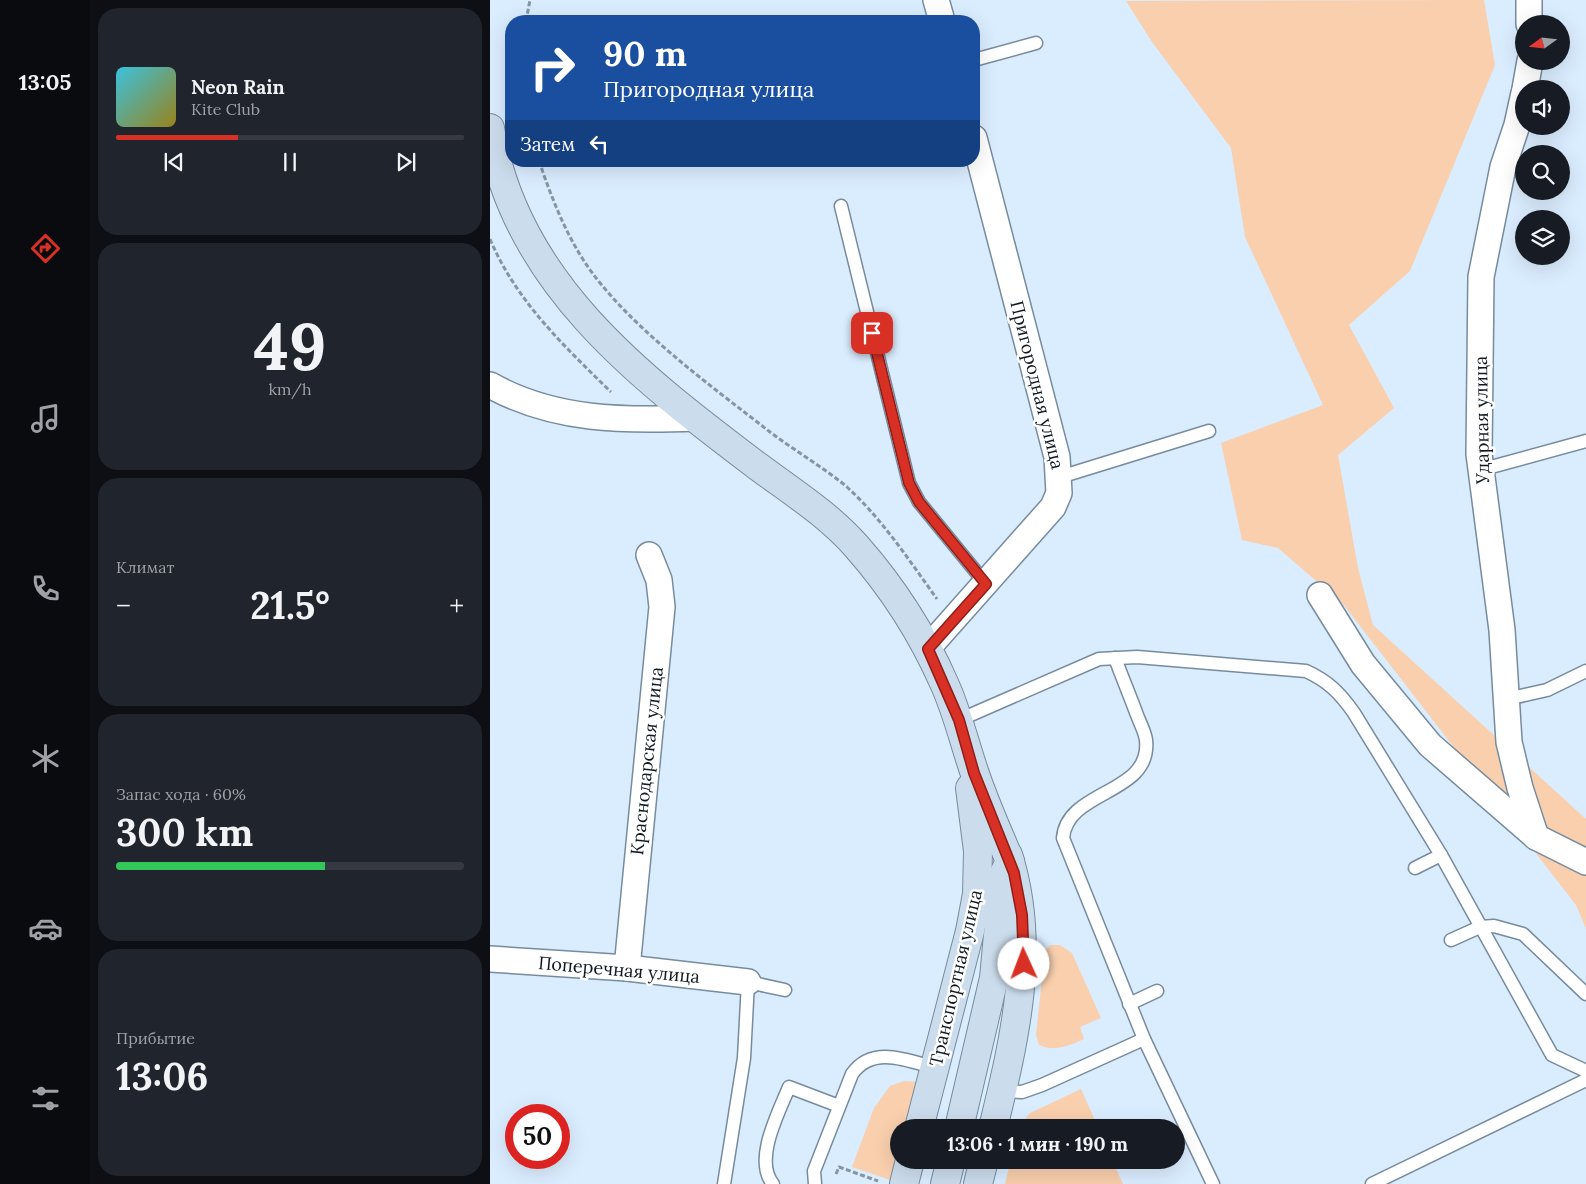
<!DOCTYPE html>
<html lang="ru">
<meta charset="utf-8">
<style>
:root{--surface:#171b24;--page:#20242c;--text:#f1f3f6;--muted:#9ea1a6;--line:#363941;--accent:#d93025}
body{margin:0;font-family:Lora,serif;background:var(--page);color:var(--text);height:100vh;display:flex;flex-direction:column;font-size:19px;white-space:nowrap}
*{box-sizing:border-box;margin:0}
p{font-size:16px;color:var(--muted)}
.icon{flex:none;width:28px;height:28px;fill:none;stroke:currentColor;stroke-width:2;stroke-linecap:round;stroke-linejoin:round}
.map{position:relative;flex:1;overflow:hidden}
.side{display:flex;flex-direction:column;gap:8px;padding:8px;background:#0d0f14;width:400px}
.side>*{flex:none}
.banner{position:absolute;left:15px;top:15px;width:475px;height:152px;border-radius:20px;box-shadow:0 5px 20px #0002;background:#1a4fa0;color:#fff;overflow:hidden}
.needle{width:32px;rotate:255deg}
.controls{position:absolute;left:1025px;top:15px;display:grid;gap:10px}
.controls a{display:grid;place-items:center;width:55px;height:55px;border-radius:50%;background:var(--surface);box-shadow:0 5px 20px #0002;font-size:25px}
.speed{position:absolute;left:15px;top:1104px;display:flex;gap:10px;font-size:25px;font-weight:700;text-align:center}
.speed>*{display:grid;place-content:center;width:65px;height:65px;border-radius:50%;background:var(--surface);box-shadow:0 5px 20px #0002;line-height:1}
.speed .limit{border:8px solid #d22;background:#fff;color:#111}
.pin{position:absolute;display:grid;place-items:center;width:42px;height:42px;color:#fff;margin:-21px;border-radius:10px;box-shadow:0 2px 8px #0006}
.me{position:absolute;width:55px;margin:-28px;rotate:358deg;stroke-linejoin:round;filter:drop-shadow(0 0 4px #0008)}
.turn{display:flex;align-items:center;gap:18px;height:105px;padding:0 15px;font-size:22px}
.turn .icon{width:65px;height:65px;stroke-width:2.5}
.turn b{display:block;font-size:35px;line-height:42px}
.then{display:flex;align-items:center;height:48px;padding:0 15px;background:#0003;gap:10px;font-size:19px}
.big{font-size:38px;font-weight:800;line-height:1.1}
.side .card{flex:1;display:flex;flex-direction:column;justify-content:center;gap:8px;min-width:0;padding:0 18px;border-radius:20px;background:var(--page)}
.side .dial{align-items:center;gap:0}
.dial b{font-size:65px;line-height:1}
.song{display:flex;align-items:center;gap:15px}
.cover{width:60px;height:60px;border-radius:8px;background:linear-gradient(135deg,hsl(190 70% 55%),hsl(50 70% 35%))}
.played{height:5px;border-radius:2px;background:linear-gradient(90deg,var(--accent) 35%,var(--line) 35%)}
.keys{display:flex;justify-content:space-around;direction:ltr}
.heat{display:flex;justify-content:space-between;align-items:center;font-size:28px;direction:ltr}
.charge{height:8px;border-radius:4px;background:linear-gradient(90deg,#34c759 60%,var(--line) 0)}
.trip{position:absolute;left:400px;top:1119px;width:295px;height:50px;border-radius:25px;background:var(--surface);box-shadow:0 5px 20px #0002;font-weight:800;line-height:50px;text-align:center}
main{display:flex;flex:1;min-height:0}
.tabs{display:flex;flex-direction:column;width:90px;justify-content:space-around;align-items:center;background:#090b0e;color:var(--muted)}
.tabs .icon{width:35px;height:35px}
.tabs .active{color:var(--accent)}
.tabs b{font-size:22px;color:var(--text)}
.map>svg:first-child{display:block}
</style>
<main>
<nav class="tabs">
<b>13:05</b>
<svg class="icon active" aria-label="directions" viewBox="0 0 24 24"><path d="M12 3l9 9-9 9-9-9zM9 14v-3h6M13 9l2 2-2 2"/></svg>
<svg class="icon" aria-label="music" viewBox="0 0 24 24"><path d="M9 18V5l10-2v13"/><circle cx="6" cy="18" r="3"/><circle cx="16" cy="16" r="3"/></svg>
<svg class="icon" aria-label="phone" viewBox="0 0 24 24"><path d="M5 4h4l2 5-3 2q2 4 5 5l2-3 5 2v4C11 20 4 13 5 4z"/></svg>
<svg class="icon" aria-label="climate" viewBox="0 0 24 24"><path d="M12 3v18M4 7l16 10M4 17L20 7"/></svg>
<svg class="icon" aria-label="car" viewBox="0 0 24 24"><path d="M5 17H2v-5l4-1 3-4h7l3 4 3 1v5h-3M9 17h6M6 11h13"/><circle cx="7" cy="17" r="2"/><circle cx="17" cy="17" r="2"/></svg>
<svg class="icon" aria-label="filters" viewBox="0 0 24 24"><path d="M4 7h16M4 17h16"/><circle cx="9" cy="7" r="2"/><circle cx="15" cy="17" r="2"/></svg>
</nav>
<section class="side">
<div class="card">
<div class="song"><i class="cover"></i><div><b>Neon Rain</b><p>Kite Club</p></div></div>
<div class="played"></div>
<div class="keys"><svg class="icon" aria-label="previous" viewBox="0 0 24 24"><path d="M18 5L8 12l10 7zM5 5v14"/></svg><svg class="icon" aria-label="pause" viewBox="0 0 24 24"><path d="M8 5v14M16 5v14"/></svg><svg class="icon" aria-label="next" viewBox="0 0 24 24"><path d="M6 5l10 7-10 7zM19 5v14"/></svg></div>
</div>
<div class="card dial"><b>49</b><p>km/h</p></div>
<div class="card"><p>Климат</p>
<div class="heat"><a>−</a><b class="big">21.5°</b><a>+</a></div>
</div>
<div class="card"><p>Запас хода · 60%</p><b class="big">300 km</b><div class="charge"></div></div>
<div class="card"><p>Прибытие</p><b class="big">13:06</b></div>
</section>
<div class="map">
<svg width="1096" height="1184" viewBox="0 0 1096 1184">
<rect width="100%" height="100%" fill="#daedfe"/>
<g fill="#f9cfad">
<path d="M994 0 1005 65 920 271 859 325 904 408 848 455 868 568 883 625 1096 819V929L1086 905 853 604 788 548 752 540 731 443 833 405 755 237 741 148 662 42 636 1Z"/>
<path d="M560 945H570L582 953 611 1018 590 1027 594 1039C578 1046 566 1052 549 1045L546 1035 555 951Z"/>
<path d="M414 1081 429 1082 417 1127 409 1128V1158L403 1181 362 1167 384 1108 400 1086Z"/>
<path d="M591 1089 608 1127H529L540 1113Z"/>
<path d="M521 1160H622L633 1184H515Z"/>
</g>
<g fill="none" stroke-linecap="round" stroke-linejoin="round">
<g stroke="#768b9e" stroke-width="15">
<g id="service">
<path d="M484 60 546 43"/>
<path d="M351 206 419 483 429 502 496 584"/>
<path d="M990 470 1096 441"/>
<path d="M570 477 719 431"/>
<path d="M625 658C632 677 640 696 647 715 650 723 655 732 656 740 662 795 577 789 573 838L654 1039 723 1184"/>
<path d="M1017 699 1057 690 1096 671"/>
<path d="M469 720 609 659 647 657 816 671C838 681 850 693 864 713L951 855 1062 1055 1096 1071"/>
<path d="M925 868 951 855"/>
<path d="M961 940 990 927 1004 926 1033 934 1096 994"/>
<path d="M639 1004 667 991"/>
<path d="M512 1091 532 1092 552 1085 654 1039"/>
<path d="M234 1184 254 1058 258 982 295 990"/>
<path d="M283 1184C263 1160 289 1112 299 1087L349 1106"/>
<path d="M325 1184 324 1171 362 1074C382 1045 417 1060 445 1068"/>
<path d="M882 1184 1096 1080"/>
</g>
</g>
<g stroke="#768b9e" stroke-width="28">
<g id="minor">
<path d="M446 0 452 21"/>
<path d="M1039 0V24"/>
<path d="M1035 89 1040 61"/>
<path d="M1034 93 1027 125 1013 167 991 277 989 454 1012 630 1019 742 1030 788 1046 837"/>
<path d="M0 385C64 421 135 421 206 418"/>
<path d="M830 595 873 664 940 745 1046 837 1096 862"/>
<path d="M437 649 563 507 569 493 567 457 484 138"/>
<path d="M0 959 137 968 258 982"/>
<path d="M137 968 172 607 169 580 159 555"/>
</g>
</g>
<g stroke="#768b9e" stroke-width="30">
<g id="secondary">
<path d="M0 128C24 282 150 377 266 465 301 491 338 514 367 547 403 588 432 633 454 683 467 711 474 742 484 771 494 802 508 832 520 861L508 886 509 924 504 978 469 1128"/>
<path d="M429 1128 480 931 487 894 488 851 480 788"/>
<path d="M503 1128C525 1038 547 946 518 855"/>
<path d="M414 1184 420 1160"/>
<path d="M455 1184 461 1160"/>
<path d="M488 1184 494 1160"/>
</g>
</g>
<g stroke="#8695a2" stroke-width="3" stroke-dasharray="5 2.5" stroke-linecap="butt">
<path d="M36 21 40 0"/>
<path d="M49 161C61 196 74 230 94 261 135 324 220 385 280 432 305 451 333 467 357 487 392 519 419 560 447 599"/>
<path d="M0 239C26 301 74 346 121 392"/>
<path d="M346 1174 349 1167 388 1181"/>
</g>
<use href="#service" stroke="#fff" stroke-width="12"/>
<use href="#minor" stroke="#fff" stroke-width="25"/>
<use href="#secondary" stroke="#cbdcec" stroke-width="28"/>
</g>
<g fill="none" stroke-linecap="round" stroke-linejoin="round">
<g stroke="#8d1f18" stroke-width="12">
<path id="route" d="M382 333 419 483 429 502 496 584 438 649 469 720 484 773 524 873 532 915 534 964"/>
</g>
<use href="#route" stroke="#d93025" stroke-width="9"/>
</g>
<g text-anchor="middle" stroke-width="5" stroke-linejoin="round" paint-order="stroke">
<g font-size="18" fill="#111a21" stroke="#fff">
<text transform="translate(547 385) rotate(76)" y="6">Пригородная улица</text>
<text transform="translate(992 420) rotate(-91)" y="6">Ударная улица</text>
<text transform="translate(157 761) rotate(-84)" y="6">Краснодарская улица</text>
<text transform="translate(129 970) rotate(5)" y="6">Поперечная улица</text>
<text transform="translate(466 978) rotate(-77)" y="6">Транспортная улица</text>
</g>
</g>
</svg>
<div class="controls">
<a><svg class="needle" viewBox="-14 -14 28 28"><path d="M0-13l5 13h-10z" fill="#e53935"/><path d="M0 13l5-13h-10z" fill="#9ea1a6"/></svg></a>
<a><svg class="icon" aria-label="sound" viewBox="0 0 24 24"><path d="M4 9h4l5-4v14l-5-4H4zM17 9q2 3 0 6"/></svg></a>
<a><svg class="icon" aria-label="search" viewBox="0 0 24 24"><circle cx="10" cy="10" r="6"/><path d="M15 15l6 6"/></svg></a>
<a><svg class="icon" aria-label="layers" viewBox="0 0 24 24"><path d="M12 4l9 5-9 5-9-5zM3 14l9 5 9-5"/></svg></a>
</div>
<div class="speed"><div class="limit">50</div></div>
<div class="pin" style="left:382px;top:333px;background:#d93025"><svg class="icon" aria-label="arrive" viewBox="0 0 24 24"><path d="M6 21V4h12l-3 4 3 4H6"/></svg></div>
<svg class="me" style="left:534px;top:964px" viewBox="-20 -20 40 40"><circle r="19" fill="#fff"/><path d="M0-13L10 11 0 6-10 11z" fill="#d93025"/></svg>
<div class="trip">13:06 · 1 мин · 190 m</div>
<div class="banner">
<div class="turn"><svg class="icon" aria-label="right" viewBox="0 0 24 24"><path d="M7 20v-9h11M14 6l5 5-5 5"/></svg><div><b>90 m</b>Пригородная улица</div></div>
<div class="then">Затем<svg class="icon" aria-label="left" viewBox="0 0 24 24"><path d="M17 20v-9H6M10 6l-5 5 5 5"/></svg></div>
</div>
</div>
</main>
